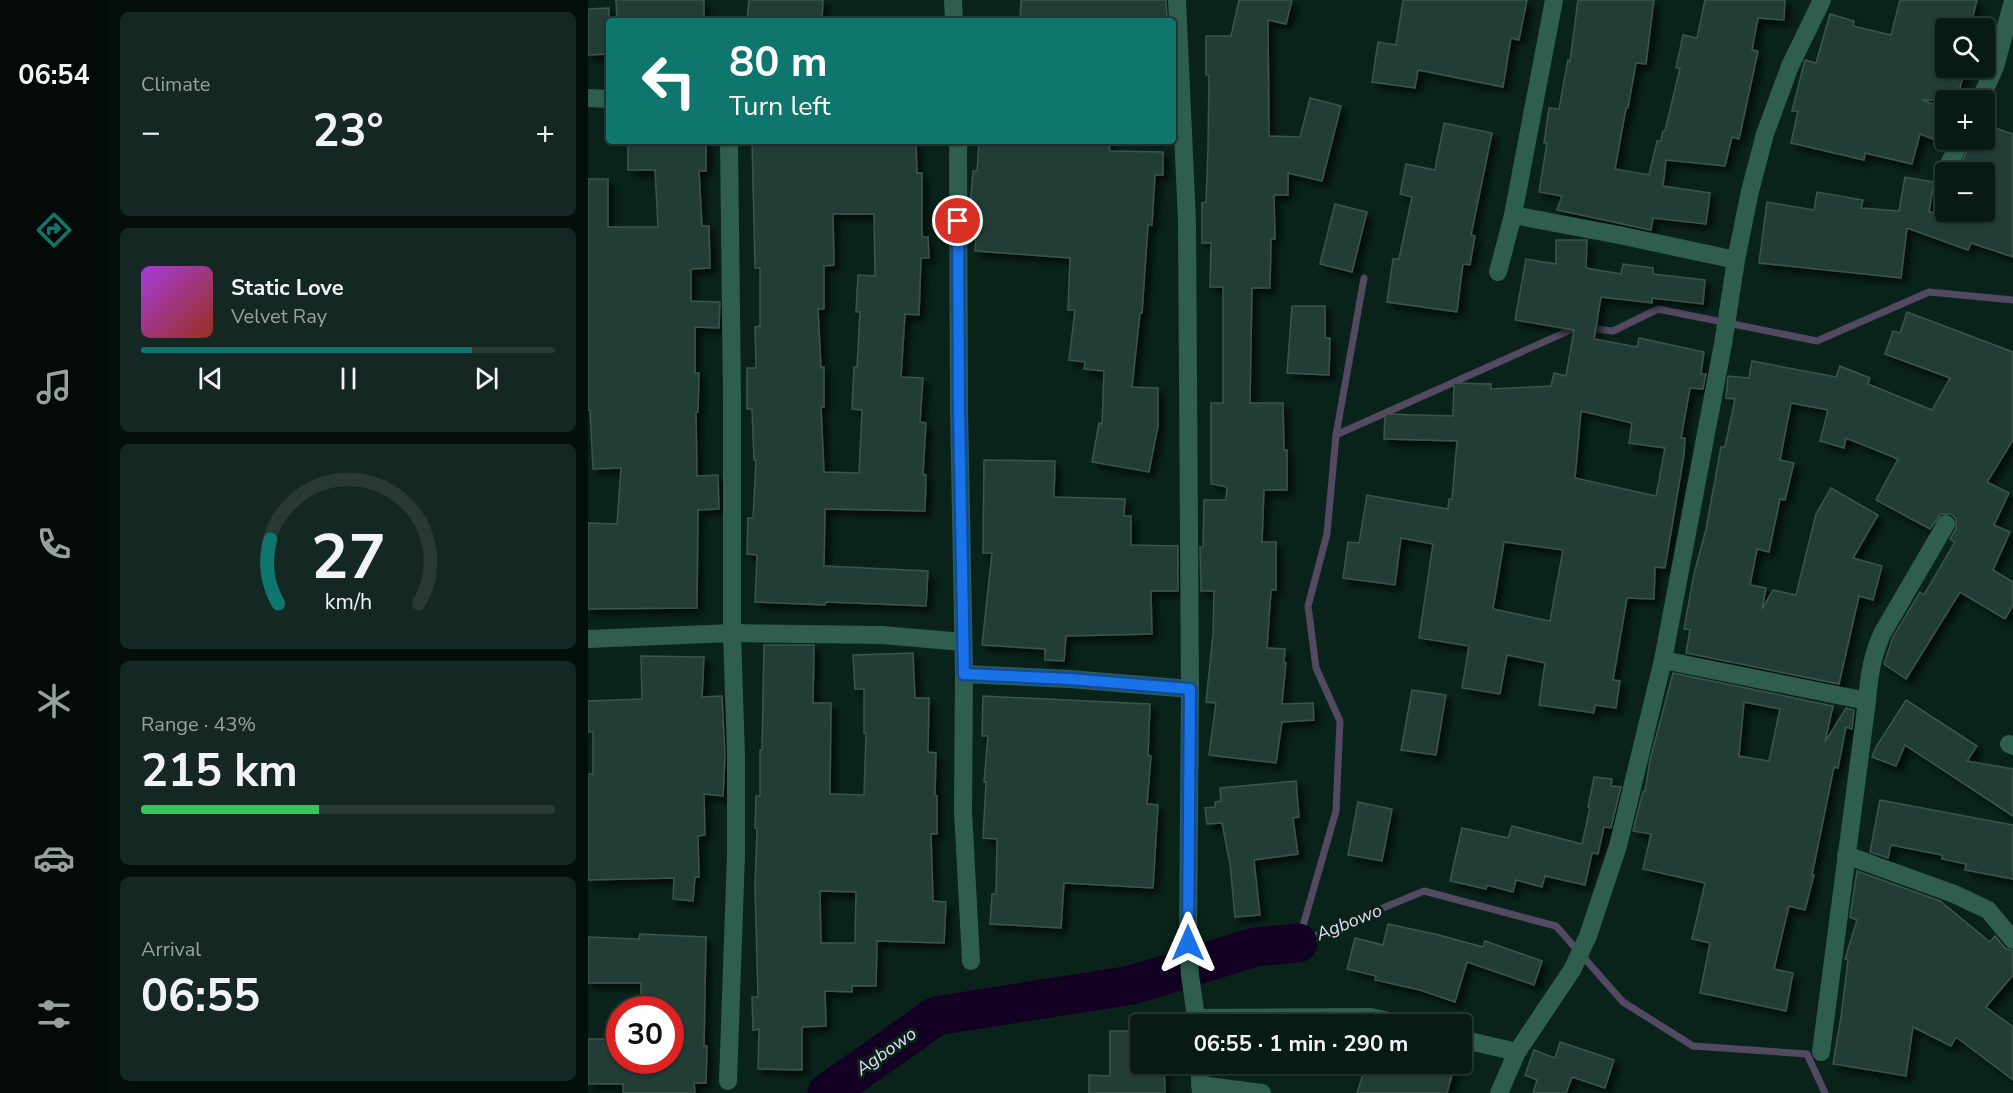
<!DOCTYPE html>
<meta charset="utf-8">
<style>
:root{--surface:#071a14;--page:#152722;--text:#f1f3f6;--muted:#98a1a0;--line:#283834;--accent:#0f766e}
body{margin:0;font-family:"Nunito Sans",sans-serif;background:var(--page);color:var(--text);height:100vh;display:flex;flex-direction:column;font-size:22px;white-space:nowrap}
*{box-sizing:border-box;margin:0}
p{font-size:20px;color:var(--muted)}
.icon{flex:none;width:33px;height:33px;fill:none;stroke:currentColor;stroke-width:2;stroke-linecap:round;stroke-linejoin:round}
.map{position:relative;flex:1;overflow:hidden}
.drawer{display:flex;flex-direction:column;gap:12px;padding:12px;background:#040e0b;width:480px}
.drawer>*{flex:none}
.hud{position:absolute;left:18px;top:18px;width:570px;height:126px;border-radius:6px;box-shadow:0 2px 4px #0004,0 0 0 2px var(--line);background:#0f766e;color:#fff;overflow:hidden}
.controls{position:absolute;left:1347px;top:18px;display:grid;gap:12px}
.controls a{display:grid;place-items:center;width:60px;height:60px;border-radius:6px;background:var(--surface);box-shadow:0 2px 4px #0004,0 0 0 2px var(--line);font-size:30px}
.speed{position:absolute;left:18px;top:996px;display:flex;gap:12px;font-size:30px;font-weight:700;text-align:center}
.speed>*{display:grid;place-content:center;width:78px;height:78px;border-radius:50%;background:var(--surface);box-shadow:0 2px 4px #0004,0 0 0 2px var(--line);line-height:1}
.speed .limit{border:9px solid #d22;background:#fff;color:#111}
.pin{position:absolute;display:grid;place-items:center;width:51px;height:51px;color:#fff;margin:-26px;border:3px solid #fff;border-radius:50%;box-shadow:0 2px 6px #0007}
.me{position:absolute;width:66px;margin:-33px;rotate:0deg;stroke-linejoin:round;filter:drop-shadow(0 0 4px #0008)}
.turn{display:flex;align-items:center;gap:21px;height:126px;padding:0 24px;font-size:27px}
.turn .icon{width:78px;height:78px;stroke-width:2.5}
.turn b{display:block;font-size:42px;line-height:51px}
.big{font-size:45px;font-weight:700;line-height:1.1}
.drawer .widget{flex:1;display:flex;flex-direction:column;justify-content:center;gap:9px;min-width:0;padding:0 21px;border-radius:9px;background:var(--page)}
.drawer .dial{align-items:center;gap:0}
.dial svg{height:156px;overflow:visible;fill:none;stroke:var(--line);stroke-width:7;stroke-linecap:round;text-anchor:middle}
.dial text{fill:var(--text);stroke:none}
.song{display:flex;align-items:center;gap:18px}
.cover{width:72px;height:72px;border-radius:9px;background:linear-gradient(135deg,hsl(280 70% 55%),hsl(10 70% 35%))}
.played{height:6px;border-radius:3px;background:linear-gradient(90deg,var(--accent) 80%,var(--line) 80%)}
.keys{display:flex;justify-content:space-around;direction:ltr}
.heat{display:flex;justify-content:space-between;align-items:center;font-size:33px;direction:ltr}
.charge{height:9px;border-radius:4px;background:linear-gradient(90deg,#34c759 43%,var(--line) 0)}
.trip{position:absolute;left:542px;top:1014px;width:342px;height:60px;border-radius:6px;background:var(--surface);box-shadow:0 2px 4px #0004,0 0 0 2px var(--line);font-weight:700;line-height:60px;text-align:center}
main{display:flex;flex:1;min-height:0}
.tab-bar{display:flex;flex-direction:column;width:108px;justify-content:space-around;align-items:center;background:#030a08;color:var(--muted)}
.tab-bar .icon{width:42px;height:42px}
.tab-bar .selected{color:var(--accent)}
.tab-bar b{font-size:27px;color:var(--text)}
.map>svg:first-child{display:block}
</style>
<main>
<nav class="tab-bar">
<b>06:54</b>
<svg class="icon selected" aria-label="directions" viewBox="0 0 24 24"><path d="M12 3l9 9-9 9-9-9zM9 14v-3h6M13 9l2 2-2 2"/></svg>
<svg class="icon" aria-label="music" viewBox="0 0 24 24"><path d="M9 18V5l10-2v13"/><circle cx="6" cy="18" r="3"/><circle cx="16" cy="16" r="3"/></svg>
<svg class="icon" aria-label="phone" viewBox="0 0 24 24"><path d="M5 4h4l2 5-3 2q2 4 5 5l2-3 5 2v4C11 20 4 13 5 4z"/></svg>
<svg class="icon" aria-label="climate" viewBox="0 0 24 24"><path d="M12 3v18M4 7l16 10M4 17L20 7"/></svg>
<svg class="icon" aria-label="car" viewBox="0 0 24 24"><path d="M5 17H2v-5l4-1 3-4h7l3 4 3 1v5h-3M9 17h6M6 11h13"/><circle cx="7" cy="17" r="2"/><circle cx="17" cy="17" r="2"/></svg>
<svg class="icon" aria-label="filters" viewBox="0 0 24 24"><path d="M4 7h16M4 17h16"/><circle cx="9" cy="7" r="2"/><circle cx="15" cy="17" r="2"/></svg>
</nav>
<section class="drawer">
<div class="widget"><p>Climate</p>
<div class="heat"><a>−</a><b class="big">23°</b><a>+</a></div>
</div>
<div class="widget">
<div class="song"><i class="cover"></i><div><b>Static Love</b><p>Velvet Ray</p></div></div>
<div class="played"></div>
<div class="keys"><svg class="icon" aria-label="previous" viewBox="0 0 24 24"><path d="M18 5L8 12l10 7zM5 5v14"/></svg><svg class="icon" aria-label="pause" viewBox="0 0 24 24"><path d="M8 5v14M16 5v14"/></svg><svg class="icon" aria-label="next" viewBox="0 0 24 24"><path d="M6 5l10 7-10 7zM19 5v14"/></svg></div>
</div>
<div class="widget dial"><svg viewBox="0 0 100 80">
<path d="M14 69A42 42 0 1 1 86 69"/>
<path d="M14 69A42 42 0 0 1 10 36" stroke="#0f766e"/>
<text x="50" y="56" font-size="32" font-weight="700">27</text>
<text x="50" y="72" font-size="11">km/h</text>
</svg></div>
<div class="widget"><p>Range · 43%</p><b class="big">215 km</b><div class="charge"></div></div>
<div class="widget"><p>Arrival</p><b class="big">06:55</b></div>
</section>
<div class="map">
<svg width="1425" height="1093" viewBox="0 0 1425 1093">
<defs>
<filter id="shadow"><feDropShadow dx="5.5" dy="5.5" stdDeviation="3" flood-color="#0009"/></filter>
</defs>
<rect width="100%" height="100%" fill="#09231b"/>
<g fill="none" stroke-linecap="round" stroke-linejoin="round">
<g stroke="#534a61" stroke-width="7">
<path d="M1000 328 1025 331 1070 309 1229 341 1341 292 1425 300"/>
<path d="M748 435 989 327"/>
<path d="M710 943 748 811 752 721 728 668 720 606 739 534 748 435 776 278"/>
<path d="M710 943 836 891 968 926 1035 1002 1105 1046 1219 1054 1237 1093"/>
</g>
<path stroke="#130023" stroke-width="39" d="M239 1093 348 1016 544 985 667 947 710 943"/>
</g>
<g fill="#243e35" stroke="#3a554c" stroke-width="1.5" fill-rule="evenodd" filter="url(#shadow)">
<path d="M28 0H116V21H29Z"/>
<path d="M161 0H235L234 21H159Z"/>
<path d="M433 0H578L579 21 432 19Z"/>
<path d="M651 0H704L698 24 680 20 681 136 712 137 722 98 753 106 734 181 700 173V195H686L687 239H683L682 288H664L662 403H695L696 450H699V490H676L674 542H688V590H683L679 648 697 649 696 662 698 663 694 704 725 703 726 720 694 722 688 763 621 755 628 703 618 702 625 634 626 591H613L612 547H615L616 500H638L639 487 623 484V403H635V287H622L623 243H614V203L618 202 620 149 621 75H618V36H643Z"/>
<path d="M815 0H939L931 40 923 38 915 87 830 70 827 88 784 82 790 42 808 45Z"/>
<path d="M990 0H1066L1058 64 1048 63 1040 108H1038L1027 169 1061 175 1069 141H1073L1075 131H1077L1092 68H1088L1095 35 1109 38 1117 0H1197L1196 20 1170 18 1164 50 1170 51 1158 107 1151 139 1144 137 1137 166 1078 160 1075 186 1122 193 1118 224 1065 218 1063 230 969 210 974 196 951 192 959 143H956L961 108 971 109 980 60 982 61Z"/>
<path d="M1312 0H1389L1382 28H1358V68H1377L1369 100H1334L1358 109V144L1332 134 1324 164 1277 153 1276 160 1203 143 1210 111H1204L1216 64 1217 60 1228 63 1242 14 1266 21 1265 26 1303 35Z"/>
<path d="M21 8V54L0 55V9Z"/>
<path d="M856 123 904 133 883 235 887 236 882 265 875 264 869 312 799 302 805 259H811L824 197 812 194 818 164 847 170Z"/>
<path d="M1396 124 1425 134V257L1383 243 1380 250 1319 228 1313 278 1171 263 1179 202 1226 210 1229 192 1275 200 1273 208 1311 211 1317 177 1346 182 1341 212H1396V172H1369L1384 140H1396Z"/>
<path d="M40 141H118V171H111L114 226H121L122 268 103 269V301L132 302 131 328 107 327V373H111L110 412H108L109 476 130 475 131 509 110 510 109 608 0 609V523L29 524 33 468 5 469 2 410H0V179H20V227H70L67 170H40Z"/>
<path d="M164 141H328L329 173H334V237H340L341 258H333L331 315 317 314 313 377 335 378 332 422 338 423 335 474 338 475 337 511 237 509 236 566 340 571 338 606 238 602 237 605 167 602 169 555 159 554 160 518H165L168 460H166L164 409H159V368H168L167 327 172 326V268H167ZM245 214H286L287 276 270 275 268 312H272L269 367H266L264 409 274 410 271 473 236 472 233 407H236V367L233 368 230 309H236V266L246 265Z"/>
<path d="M391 141H521L522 151 575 152V175H567L564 225H560L554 313H552L544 387 570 388V426L561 472 504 462 511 423 514 424 516 371 496 369 497 362 481 360 487 310H480L482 258 387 251 390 209 382 208 385 171H389Z"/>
<path d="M747 204 779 212 764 272 732 264Z"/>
<path d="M968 240H999L998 268 1033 274 1035 264 1065 268V274L1117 280 1115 304 1064 298V303L1013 297 1006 339 1049 347 1051 338 1116 352 1113 374H1118L1115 389 1102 388 1093 438H1097L1096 455 1077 568 1067 567 1066 599 1039 598 1025 680 1032 681 1028 708 1007 705 1006 713 951 705 957 663 919 655 912 694 874 688 881 646 831 638 845 544 813 538 807 585 755 578 760 542 771 543 779 495 860 509 861 499H864L869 441 796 439 797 414 865 416 866 383 903 384V389L963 386 966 373 978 376 986 330 927 320 938 259 968 264ZM993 411 1044 423 1041 443 1077 448 1068 496 987 478ZM916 542 975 550 962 621 905 609Z"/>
<path d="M704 306H737V338H742L741 375 699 373Z"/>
<path d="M1319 312 1425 352V440L1399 482 1421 493 1406 525 1422 532 1405 570 1425 582V605L1417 619 1372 592 1318 679 1296 664 1305 637 1332 592 1336 595 1367 542 1362 539 1368 529V519L1363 514H1353L1342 529 1288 500 1310 459 1258 438 1256 448 1232 441 1240 410 1203 403 1192 460 1206 463 1197 500 1192 499 1181 552 1169 549 1162 585 1178 588 1174 609 1185 590 1208 595 1228 514 1243 488 1290 515 1265 558 1294 566 1285 600 1271 596 1251 684 1098 653 1102 630 1096 629 1106 574 1118 529 1133 447H1137L1147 399 1138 398 1140 376 1161 378 1164 361 1248 377 1252 366 1282 378 1280 384 1344 410 1362 378 1297 354 1305 331 1312 333Z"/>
<path d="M396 460 467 461 466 497 537 499 536 516H543V545L590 546V591H563L564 634 478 636 476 661 457 660V649L394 645 404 553H395Z"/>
<path d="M176 645H226L225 703H243L242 794 276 795 278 733H276V689H267L265 655 325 653 327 698H341L340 752 348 753 347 795 349 796V834H343L345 901 358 902 356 943 289 941 288 986H264V992L237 991 238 1026 214 1027V1070L170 1069 171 1029 165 1030 164 997H170L167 887 169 829 167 828 168 796H172V750H174ZM232 891 268 892 267 943H233Z"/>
<path d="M53 656 116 657 114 697 134 696 137 756 135 796 116 794 117 835 110 836 111 877H107L105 901 85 899 86 878 0 880V774H5V732H0V701L54 699Z"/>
<path d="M1085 673 1245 706 1237 742 1258 708 1266 710 1264 729 1258 727 1250 768 1246 767 1224 875H1226L1217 910 1201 906 1186 969 1205 973 1198 1011 1112 993 1122 943 1104 939 1117 883 1055 869 1063 834 1045 831 1055 791H1057L1062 760ZM1156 702 1192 709 1181 761 1151 756Z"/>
<path d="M824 690 858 695 848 755 813 750Z"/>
<path d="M395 696 562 704 560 755 563 756 559 804 570 805 565 888 476 883 473 928 402 924 404 894H408L409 839 395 838 398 782H396L400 736H394Z"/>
<path d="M1318 700 1389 746 1379 761 1425 769V816L1317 745 1308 766 1284 757 1288 747Z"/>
<path d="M1006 777 1024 779 1023 786 1033 787 1023 828 1016 827 1010 854 1004 853 997 885 957 876 954 887 928 880 925 892 899 885 898 889 862 881 874 828 920 838 924 826 994 844 1002 808 1000 807Z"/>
<path d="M708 781 711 817 705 818 710 854 666 860 672 915 647 917 642 864 634 823 619 824 617 808 627 807V802L633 801 632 788Z"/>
<path d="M1292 800 1425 825V879L1377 870 1378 864 1354 859V855L1303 845 1300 858 1282 852Z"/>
<path d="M770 802 804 809 794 861 760 855Z"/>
<path d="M1269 871 1352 901 1402 942 1407 936 1417 948 1425 951V975L1398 1007 1425 1027V1080L1368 1037 1363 1046 1325 1027 1318 1076 1245 1064 1253 1017 1260 960 1257 959 1269 920 1262 917Z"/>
<path d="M800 924 847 934 895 947 897 941 954 961 946 985 879 962 867 1002 832 990 787 980 788 976 759 969 767 938 795 945Z"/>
<path d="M52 934 118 937 116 1046H119L118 1083H106L107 1093H35V1084H0V1039H18V1048H32V1060H82V1010H53V983H0V937L51 939Z"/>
<path d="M522 1031H552V1064H576L577 1093H501V1075L522 1076Z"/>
<path d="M972 1042 1026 1060 1017 1088 984 1077 978 1093H945L949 1080 937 1075 946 1050 967 1058Z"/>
<path d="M778 1064H867L859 1093H769Z"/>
</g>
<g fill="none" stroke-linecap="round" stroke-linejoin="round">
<g stroke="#2f5e4f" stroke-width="18">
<path d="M365 0 366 21"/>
<path d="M589 0 599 222 602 689 600 943 602 975 609 1024"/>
<path d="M0 98 21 99"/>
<path d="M1392 100 1407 67 1425 1"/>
<path d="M370 141 371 408 376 674 375 811 383 961"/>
<path d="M1360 166 1373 140"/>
<path d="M925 215 1031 235 1148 260"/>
<path d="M910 272 925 215 966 0"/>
<path d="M0 639 144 633 294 635 375 642"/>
<path d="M1075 660 1279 701"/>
<path d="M376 674 482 679 602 689"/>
<path d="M1421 744 1425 746"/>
<path d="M1258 855 1366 894 1400 910 1425 940"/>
<path d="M608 1018 783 1017 813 1024"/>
<path d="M873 1039 929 1052"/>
<path d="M1233 1052 1279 701C1281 676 1284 655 1295 632L1358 524"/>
<path d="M611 1064 613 1093"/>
<path d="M140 1081 148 854V756L144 633V398L141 141"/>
<path d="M612 1085 674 1093"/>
<path d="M911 1093 929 1052 984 970 1000 936 1030 846 1075 660 1135 344 1148 260 1162 191 1177 134 1202 66 1234 0"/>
</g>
</g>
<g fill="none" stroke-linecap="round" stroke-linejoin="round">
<g stroke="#114b97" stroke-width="15">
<path id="route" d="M370 221 371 408 376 674 482 679 602 689 600 943"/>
</g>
<use href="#route" stroke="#1a73e8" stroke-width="10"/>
</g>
<g text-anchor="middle" stroke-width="6" stroke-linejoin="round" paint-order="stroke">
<g font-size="18" font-style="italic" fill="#e6dcf2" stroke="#09231b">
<text transform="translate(761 922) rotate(-22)" y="6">Agbowo</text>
<text transform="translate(298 1051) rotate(-35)" y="6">Agbowo</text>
</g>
</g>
</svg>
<div class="controls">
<a><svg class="icon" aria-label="search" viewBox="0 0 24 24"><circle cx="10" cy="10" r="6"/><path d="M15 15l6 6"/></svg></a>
<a>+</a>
<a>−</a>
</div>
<div class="speed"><div class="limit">30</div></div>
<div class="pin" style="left:370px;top:221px;background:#d93025"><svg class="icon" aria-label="arrive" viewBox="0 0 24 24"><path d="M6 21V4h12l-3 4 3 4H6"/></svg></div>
<svg class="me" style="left:600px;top:943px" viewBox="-20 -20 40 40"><path d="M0-17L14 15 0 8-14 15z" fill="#1a73e8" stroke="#fff" stroke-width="4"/></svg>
<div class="trip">06:55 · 1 min · 290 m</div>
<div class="hud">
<div class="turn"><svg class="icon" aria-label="left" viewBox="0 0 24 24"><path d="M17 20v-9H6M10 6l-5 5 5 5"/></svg><div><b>80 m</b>Turn left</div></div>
</div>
</div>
</main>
